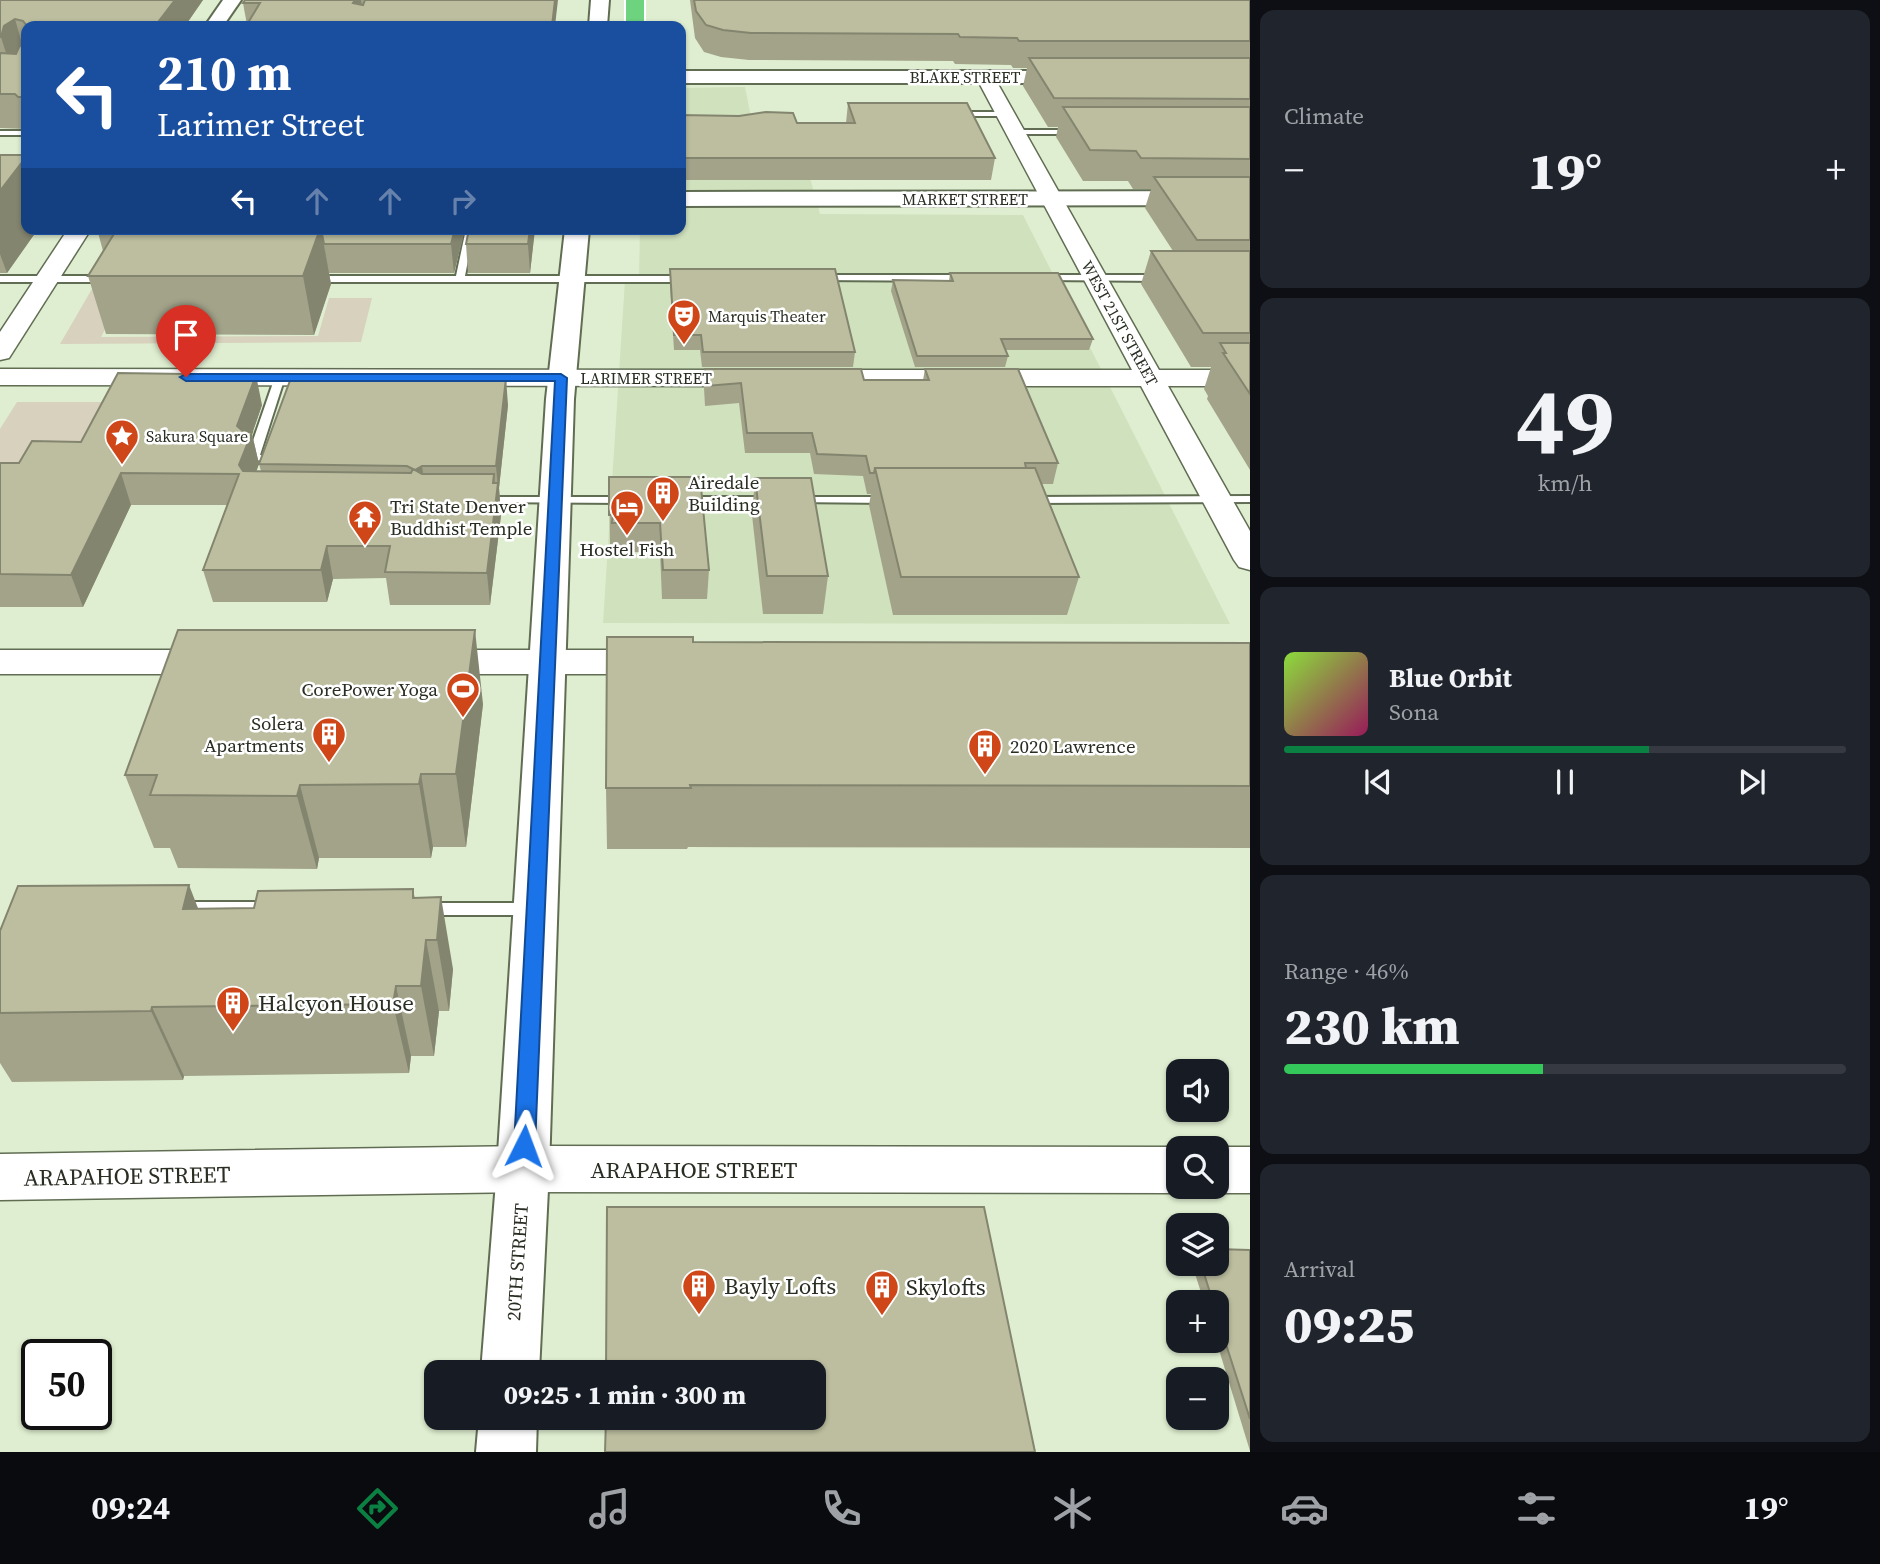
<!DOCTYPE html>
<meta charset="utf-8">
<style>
:root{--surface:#171b24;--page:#20242c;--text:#f1f3f6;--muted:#9ea1a6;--line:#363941;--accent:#0b8043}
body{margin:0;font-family:"Source Serif 4",serif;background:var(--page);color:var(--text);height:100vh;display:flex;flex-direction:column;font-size:26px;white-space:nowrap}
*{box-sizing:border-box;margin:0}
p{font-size:23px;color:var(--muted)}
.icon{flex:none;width:38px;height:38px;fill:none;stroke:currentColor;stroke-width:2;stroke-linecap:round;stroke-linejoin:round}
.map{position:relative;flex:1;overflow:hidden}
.drawer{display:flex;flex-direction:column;gap:10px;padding:10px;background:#0d0f14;width:630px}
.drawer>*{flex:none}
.banner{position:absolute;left:21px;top:21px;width:665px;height:214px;border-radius:14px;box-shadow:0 2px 5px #0004;background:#1a4fa0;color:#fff;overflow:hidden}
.buttons{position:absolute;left:1166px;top:1059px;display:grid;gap:14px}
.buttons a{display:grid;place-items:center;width:63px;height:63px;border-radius:14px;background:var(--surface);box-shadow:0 2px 5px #0004;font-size:35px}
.speed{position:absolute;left:21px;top:1339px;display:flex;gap:14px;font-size:35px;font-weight:700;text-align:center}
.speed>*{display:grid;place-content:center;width:91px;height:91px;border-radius:50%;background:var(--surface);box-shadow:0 2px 5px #0004;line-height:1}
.speed .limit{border:4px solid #111;border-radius:10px;background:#fff;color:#111}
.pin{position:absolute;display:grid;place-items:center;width:60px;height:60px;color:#fff;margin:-72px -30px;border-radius:50% 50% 50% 0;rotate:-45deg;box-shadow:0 0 7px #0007}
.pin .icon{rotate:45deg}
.me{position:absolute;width:77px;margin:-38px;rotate:3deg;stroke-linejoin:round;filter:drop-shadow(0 0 5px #0008)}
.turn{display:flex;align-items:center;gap:24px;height:147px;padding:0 21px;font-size:32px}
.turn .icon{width:91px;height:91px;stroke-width:2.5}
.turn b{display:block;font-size:49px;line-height:60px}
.lanes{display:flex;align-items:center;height:66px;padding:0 21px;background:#0003;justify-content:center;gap:35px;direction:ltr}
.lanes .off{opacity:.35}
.big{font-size:52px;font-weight:800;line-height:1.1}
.drawer .widget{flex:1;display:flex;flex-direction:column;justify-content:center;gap:10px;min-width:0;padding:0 24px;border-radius:14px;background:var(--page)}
.drawer .dial{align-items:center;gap:0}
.dial b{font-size:91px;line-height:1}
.song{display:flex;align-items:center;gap:21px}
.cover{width:84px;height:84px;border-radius:10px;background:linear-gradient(135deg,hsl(90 70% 55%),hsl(330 70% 35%))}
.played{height:7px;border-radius:4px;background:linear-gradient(90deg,var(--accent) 65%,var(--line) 65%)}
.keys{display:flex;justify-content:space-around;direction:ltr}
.heat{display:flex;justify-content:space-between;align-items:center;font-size:38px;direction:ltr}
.charge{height:10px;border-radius:5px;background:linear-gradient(90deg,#34c759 46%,var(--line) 0)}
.trip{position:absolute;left:424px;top:1360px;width:402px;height:70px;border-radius:14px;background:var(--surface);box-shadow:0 2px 5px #0004;font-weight:800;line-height:70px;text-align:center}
.menu{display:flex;height:112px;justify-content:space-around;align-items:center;background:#090b0e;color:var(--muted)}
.menu .icon{width:49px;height:49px}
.menu .current{color:var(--accent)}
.menu b{font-size:32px;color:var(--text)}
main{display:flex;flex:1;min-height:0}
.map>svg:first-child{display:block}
</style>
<main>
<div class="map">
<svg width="1250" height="1452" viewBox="0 0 1250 1452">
<rect width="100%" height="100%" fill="#dfeed0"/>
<path fill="#d0e1be" d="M745 87 753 127H796L820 214 1023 215 1230 624 603 623 625 280H639L640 229H681V88Z"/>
<g fill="#d7d1bd">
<path d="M96 282 120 300 101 337 318 336 329 298H372L361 342 60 344Z"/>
<path d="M17 402H124L79 491H0V429Z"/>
</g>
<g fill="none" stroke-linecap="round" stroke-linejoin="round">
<g stroke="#606d53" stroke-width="4">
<g id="service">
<path d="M955 112H1005L1009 114 1005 116H952L951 114Z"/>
<path d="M1016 130H1074L1078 132 1074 134H1013L1012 132Z"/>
<rect x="0" y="131" width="26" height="4"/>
<path d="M466 229H474L465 276H689L694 279 689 282H313L308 279 313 276H456Z"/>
<path d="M817 275H965L970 278 965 281 814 280V276Z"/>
<path d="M1045 275H1161L1166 278 1161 281 1042 280 1040 278Z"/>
<path d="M0 276H108L113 279 108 282H0Z"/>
<path d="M280 374 285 377 260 455H271L277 458 271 461 249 460 247 458 275 377Z"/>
<path d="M1250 496V502L1031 503 1025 500 1031 497Z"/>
<path d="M481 497H626L632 500 626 503 477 502 475 500Z"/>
<path d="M684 497H773L779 500 773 503 680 502 678 500Z"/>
<path d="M796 497H888L894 500 888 503 792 502 790 500Z"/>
<path d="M181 902H269L275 903 277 908 275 913 269 914H181L175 913 173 908 175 903Z"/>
<path d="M426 903H531L537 904 539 909 537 914 531 915H426L420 914 418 909 420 904Z"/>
</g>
</g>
<g stroke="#606d53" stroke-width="3">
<g id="tertiary">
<path d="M985 71 994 77 1159 370H1250V386H1168L1250 531V570L1239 567 1234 560 1141 386H814L804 384 801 378 804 372 814 370H1132L976 77Z"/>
<path d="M68 229H91L9 358 0 360V332Z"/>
<path d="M0 369 755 370 765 372 768 378 765 384 755 386 0 385Z"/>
<path d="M0 650H216L228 654 233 662 228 670 216 674H0Z"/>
<path d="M428 650H657L669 654 674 662 669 670 657 674H428L416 670 411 662 416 654Z"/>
<path d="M523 1146 1178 1147 1181 1148H1178V1186H1195L1178 1193 523 1192 0 1200V1154Z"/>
<path d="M1216 1147H1250V1193H1216L1199 1186H1216V1148H1213Z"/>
</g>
</g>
<g stroke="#606d53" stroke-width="4">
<g id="secondary">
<path d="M223 0H241L223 26H205Z"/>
<path d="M591 0H609L607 26H589Z"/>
<path d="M681 71H1076L1086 77 1076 83H681Z"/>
<path d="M1250 191V205L681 206V192Z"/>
<path d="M565 229H589L574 399 549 1169 539 1372H481L497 1169 546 399Z"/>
<path d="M479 1418H537L536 1452H476Z"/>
</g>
</g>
<g stroke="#fff" stroke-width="4">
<rect id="motorway" x="626" y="0" width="18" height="26"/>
</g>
<use href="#service" fill="#fff" fill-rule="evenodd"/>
<use href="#tertiary" fill="#fff" fill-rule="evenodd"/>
<use href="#secondary" fill="#fff" fill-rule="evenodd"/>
<use href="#motorway" fill="#6ed37f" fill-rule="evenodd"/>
</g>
<g fill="#a2a389">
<path d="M0 0H203L185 26H26V129L0 128Z"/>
<path d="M245 0H558L247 25 243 3Z"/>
<path d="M690 0H1250V470L1207 399 1208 396 1204 389 1211 367H1191L1141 284 1151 251H1173L1145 208 1151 189H1133L1128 181H1083L1056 137 1058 127H1048L1023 86 1027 68H1013L1011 65 955 64 953 61 749 60 721 57 704 52 695 38Z"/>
<path d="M848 103 995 158 991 180H681V115L797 123H846Z"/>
<path d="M0 155 26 229H38L7 273H0Z"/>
<path d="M97 229H465L454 273H329L331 284 314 335 106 334 88 276 103 251Z"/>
<path d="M469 229H535L530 273H468L466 244Z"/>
<path d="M670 269 855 352 853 367H702L700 350H674L670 284Z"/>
<path d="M950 273 1093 339 1089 350H1005L1008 356 1005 367H915L891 291 893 280 949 281Z"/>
<path d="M705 369 864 380H923L925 369 1058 463 1053 484H1042L1079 577 1067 615H893L869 505 871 494H867L863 476 814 474 810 453H745L739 403 705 406 704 388Z"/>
<path d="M262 405 252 434 259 464 256 471H261L259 464 508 405 499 488 501 515 490 605H390L386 578 333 579 327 602H213L203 570 227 505H131L83 607H0V463H19L81 442Z"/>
<path d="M609 477H700L709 570 707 599H662L660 552H613V544H610Z"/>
<path d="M755 478 828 576 823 614H763L752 515Z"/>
<path d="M693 642 1250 643V848L688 847 687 849H607L606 788Z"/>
<path d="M483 704 466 847H433L431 858H319L317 869 178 868 170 848H154L125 775Z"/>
<path d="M415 898 453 969 449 1011H439L434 1056H411L409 1073 184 1076 183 1080 12 1082 0 1063V931L198 909 254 908Z"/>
<path d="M1250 1250V1451L1216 1340V1302H1204L1192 1264H1216Z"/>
</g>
<g fill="#84856f">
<path d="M175 0H203L185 26H155Z"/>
<path d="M355 0H361L363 13 353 3Z"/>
<path d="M555 0H558L555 26H552Z"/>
<path d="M15 19 24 51 11 69 1 37 4 26Z"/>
<path d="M26 157V229H38L7 273 0 254V191Z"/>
<path d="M320 229H321L331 284 314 335 303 276Z"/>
<path d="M455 229H465L454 273 451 244Z"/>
<path d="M530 229H535L530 273 528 244Z"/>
<path d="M256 375 262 405 252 434 259 464 247 497 239 465 237 426Z"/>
<path d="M506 378 508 405 499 488 501 515 490 605 487 573 493 483 494 474 496 499 498 488 496 466Z"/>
<path d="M422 466 426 494 414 471Z"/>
<path d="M121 473 131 505 83 607 71 575Z"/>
<path d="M327 546 333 579 327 602 321 570Z"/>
<path d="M475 630 483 704 466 847 456 774Z"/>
<path d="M421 774 433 847 431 858 419 784Z"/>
<path d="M300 785 319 858 317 869 297 796Z"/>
<path d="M189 885 217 957 183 909Z"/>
<path d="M413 889 425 952 426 940 439 1011 434 1056 421 986 413 898Z"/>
<path d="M441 897 453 969 449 1011 437 940Z"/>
<path d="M396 986 411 1056 409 1073 393 1004Z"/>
<path d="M152 1007 184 1076 183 1080 151 1011Z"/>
</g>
<g fill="#bcbe9f" stroke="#84856f" stroke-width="2">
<path d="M0 0H175L155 26H27L23 21 15 19 4 26 1 37H0Z"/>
<path d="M245 0H355L353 3 363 5 365 0H555L552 26H246L260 3H243Z"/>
<path d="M694 0H1250V41H1019L1017 38 960 37 958 34 751 33 723 30 706 25 696 11Z"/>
<path d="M26 42V97H18L15 94H0V53L16 54 19 47Z"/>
<path d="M1029 58H1250V99L1054 98Z"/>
<path d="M848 103H967L995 158H681V115L739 116 766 112 793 113 797 123H855Z"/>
<path d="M1063 107H1250V159L1141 158 1136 151 1090 150Z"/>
<path d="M0 155H26V157L0 191Z"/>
<path d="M1154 177H1250V240H1197Z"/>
<path d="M117 229H320L303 276H88Z"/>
<path d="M321 229H455L451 244H324Z"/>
<path d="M469 229H530L528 244H466Z"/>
<path d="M1151 251H1250V333H1203Z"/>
<path d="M670 269H835L855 352H703L701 335H674Z"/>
<path d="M950 273H1058L1093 339H1001L1008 356H917L893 280 953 281Z"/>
<path d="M1220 343H1250V394L1223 353H1226Z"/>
<path d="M705 369H861L864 380H929L925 369H1018L1058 463H1025L1026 468H875L874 473H870L866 456 817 454 812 433H747L741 383 706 386Z"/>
<path d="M118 373 256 375 237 426 244 432H252L239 465 243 471 411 473 413 469 422 474H494L493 483H498L487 573 385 572 390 546H327L321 570H203L239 474 121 473 71 575 0 574V463H19L32 441 81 442Z"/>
<path d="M291 378H506L496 466H422L415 470 407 466 259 464Z"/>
<path d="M875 468H1035L1079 577H901Z"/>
<path d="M609 477H700L709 570H663L660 523H612L613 515H609Z"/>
<path d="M755 478H811L828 576H767Z"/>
<path d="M178 630H475L456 774H421L419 784 300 785 297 796 150 795 157 775H125Z"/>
<path d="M607 637H693V642L1250 643V786L690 785 691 788H606Z"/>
<path d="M189 885 183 909 254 908 258 891 413 889V898L441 897 437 940H426L421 986H396L393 1004 152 1007 151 1011 0 1013V931L18 886Z"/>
<path d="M607 1207H984L1035 1452H605L606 1418H814V1372H606Z"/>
<path d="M1216 1249 1250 1250V1419L1216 1313V1302H1213L1201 1264H1216Z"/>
</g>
<path fill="#1a73e8" stroke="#114b97" stroke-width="2" d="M561 374 567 378 535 1146 532 1153 524 1156 517 1153 514 1146 555 381H186L180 377 186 374Z"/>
<defs>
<g id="theatre-pin" transform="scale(1.75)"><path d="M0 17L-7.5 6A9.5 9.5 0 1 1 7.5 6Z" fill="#cf4719" stroke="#fff"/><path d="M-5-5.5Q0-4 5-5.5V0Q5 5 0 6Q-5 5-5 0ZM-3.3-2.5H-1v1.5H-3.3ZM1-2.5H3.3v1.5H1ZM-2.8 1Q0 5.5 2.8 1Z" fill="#fff"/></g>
<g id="sight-pin" transform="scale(1.75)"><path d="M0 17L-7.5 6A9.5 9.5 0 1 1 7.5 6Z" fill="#cf4719" stroke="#fff"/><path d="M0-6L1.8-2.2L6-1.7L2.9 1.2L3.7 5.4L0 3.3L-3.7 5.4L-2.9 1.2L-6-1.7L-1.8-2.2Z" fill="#fff"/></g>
<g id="building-pin" transform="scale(1.75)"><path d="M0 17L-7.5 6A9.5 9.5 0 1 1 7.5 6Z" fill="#cf4719" stroke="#fff"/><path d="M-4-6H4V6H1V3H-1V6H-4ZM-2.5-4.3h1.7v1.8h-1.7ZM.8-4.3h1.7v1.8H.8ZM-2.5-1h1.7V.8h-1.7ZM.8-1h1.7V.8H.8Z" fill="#fff"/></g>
<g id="hotel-pin" transform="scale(1.75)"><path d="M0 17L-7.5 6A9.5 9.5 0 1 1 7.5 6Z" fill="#cf4719" stroke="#fff"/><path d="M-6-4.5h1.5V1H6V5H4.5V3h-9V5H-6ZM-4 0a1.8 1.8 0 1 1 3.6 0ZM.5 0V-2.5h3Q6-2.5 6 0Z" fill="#fff"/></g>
<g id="temple-pin" transform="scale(1.75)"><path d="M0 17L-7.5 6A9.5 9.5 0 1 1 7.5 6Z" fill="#cf4719" stroke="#fff"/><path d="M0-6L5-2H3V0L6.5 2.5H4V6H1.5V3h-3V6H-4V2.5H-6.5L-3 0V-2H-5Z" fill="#fff"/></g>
<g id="stadium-pin" transform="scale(1.75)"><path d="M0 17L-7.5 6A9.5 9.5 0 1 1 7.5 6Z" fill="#cf4719" stroke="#fff"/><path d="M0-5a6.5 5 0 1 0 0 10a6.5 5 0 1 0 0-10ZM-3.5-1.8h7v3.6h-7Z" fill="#fff"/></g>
</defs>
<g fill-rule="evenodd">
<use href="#theatre-pin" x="684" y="316"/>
<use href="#sight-pin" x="122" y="436"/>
<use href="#building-pin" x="663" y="493"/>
<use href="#hotel-pin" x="627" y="507"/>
<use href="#temple-pin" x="365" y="517"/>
<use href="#stadium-pin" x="463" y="689"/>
<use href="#building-pin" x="329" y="734"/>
<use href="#building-pin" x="985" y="746"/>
<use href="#building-pin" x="233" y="1003"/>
<use href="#building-pin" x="699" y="1286"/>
<use href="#building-pin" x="882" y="1287"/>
</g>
<g text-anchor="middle" stroke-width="5" stroke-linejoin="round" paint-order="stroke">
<g font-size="16" fill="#292e23" stroke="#fff">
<text x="965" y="83">BLAKE STREET</text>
<text x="965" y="205">MARKET STREET</text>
<text transform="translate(1120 323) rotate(61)" y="6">WEST 21ST STREET</text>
<text x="646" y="384">LARIMER STREET</text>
</g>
<g font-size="16" fill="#292e23" stroke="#fff" text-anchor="start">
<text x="708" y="322">Marquis Theater</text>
<text x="146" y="442">Sakura Square</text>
</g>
<g font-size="19" fill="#292e23" stroke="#fff" text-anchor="start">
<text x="688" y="489">Airedale<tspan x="688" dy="22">Building</tspan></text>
<text x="390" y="513">Tri State Denver<tspan x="390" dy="22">Buddhist Temple</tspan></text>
<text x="627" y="556" text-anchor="middle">Hostel Fish</text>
<text x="438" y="696" text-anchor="end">CorePower Yoga</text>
<text x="304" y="730" text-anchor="end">Solera<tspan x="304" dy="22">Apartments</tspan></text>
<text x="1010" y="753">2020 Lawrence</text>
</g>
<g font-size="19" fill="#292e23" stroke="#fff">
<text transform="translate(517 1262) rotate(-86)" y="7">20TH STREET</text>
</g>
<g font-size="23" fill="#292e23" stroke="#fff" text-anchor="start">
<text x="258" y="1011">Halcyon House</text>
<text x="724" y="1294">Bayly Lofts</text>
<text x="906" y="1295">Skylofts</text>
</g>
<g font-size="23" fill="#292e23" stroke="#fff">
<text x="694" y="1178">ARAPAHOE STREET</text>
<text transform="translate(127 1176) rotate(-1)" y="8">ARAPAHOE STREET</text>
</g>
</g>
</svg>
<div class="buttons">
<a><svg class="icon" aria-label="sound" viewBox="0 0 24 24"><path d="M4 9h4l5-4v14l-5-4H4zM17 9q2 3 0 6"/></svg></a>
<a><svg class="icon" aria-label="search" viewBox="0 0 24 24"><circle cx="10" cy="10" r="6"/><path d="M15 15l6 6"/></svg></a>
<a><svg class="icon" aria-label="layers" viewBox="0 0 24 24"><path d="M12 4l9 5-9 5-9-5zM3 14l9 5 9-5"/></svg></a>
<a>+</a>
<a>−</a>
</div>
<div class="speed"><div class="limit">50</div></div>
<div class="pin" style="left:186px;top:377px;background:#d93025"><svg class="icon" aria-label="arrive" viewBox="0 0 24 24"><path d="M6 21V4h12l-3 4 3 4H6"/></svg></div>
<svg class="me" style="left:524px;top:1146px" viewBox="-20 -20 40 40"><path d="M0-17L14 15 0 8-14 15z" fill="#1a73e8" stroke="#fff" stroke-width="4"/></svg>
<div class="trip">09:25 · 1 min · 300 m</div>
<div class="banner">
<div class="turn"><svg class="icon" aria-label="left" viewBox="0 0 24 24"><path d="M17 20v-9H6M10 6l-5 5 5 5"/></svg><div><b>210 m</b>Larimer Street</div></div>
<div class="lanes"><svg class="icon" aria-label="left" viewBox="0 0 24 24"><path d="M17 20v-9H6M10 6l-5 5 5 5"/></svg><svg class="icon off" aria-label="ahead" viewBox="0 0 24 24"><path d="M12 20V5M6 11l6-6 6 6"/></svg><svg class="icon off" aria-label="ahead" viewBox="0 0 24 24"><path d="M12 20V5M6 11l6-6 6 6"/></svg><svg class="icon off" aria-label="right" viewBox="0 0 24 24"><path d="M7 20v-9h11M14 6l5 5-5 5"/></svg></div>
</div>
</div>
<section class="drawer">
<div class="widget"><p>Climate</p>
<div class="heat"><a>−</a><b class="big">19°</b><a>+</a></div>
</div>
<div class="widget dial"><b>49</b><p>km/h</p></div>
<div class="widget">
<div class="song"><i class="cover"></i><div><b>Blue Orbit</b><p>Sona</p></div></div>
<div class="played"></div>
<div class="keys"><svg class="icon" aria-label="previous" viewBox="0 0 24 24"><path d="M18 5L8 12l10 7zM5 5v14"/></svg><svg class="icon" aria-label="pause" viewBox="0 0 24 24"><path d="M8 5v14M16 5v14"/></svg><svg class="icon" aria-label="next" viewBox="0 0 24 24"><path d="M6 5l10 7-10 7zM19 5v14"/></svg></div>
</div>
<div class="widget"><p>Range · 46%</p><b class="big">230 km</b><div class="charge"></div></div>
<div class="widget"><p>Arrival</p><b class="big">09:25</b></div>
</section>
</main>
<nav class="menu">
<b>09:24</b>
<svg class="icon current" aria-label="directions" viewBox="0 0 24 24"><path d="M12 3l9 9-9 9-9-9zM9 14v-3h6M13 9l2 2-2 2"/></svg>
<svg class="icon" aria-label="music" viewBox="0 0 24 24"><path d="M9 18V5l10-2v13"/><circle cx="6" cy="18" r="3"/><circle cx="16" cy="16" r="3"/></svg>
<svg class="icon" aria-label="phone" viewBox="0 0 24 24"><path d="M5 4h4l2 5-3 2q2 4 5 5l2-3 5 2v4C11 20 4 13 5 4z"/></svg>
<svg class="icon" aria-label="climate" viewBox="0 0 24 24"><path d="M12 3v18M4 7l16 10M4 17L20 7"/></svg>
<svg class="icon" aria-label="car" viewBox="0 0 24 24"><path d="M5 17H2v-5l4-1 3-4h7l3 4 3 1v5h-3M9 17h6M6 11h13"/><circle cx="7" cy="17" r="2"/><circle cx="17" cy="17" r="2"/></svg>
<svg class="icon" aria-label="filters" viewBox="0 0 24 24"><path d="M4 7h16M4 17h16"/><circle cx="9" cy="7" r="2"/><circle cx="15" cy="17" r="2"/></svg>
<b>19°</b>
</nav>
